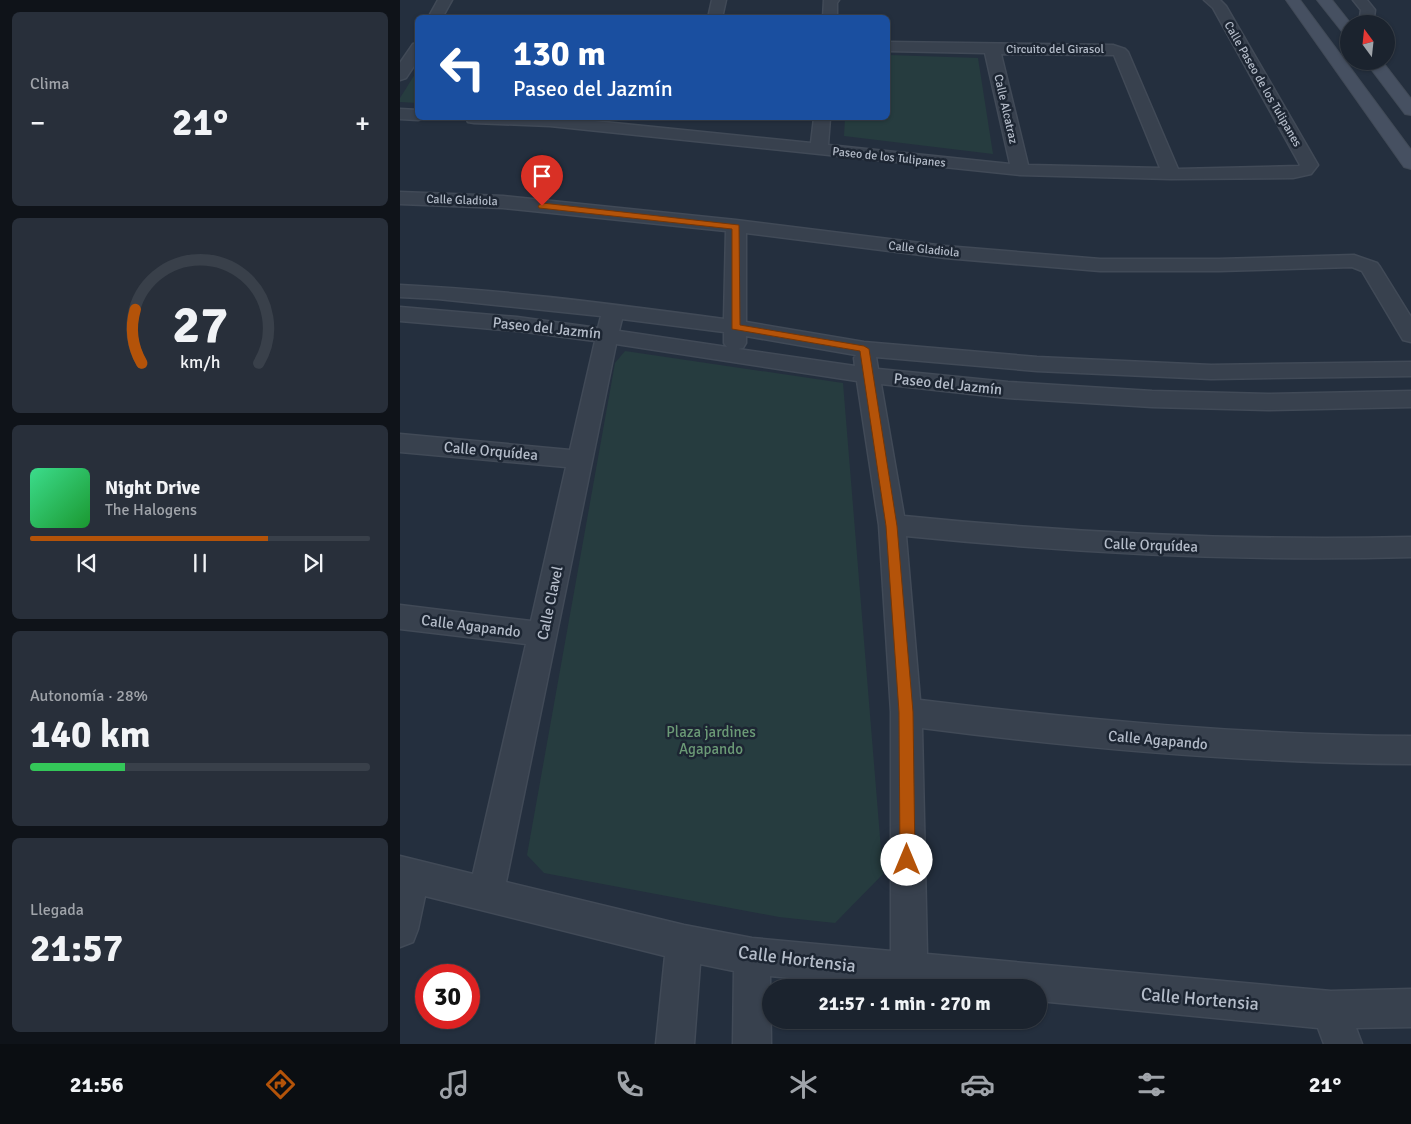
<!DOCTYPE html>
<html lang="es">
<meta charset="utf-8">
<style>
:root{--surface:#1b232e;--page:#282f3a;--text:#f1f3f6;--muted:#a0a4aa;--line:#39404a;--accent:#b45309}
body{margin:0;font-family:Signika,sans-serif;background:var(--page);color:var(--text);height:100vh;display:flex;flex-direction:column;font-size:19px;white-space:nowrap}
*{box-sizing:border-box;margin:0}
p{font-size:16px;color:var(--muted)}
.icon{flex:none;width:28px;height:28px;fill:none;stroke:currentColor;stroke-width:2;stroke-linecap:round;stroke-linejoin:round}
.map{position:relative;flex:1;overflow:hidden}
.side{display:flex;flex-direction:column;gap:12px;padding:12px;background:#0f1319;width:400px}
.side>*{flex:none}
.top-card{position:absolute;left:15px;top:15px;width:475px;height:105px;border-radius:8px;box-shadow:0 1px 4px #0004,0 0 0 1px var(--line);background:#1a4fa0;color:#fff;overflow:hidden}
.needle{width:32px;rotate:345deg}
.buttons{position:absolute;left:940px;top:15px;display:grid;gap:10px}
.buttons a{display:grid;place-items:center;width:55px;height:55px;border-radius:50%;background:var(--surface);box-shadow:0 1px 4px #0004,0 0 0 1px var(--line);font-size:25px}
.speed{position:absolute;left:15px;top:964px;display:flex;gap:10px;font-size:25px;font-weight:700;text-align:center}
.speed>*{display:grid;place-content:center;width:65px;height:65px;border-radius:50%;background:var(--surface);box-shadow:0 1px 4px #0004,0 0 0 1px var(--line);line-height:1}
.speed .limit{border:8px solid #d22;background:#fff;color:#111}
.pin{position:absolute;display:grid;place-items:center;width:42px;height:42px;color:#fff;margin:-51px -21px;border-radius:50% 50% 50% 0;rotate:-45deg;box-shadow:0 0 5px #0007}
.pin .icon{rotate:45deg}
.me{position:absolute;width:55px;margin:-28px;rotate:0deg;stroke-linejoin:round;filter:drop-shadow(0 0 4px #0008)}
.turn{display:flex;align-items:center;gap:18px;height:105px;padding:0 15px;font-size:22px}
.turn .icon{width:65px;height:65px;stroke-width:2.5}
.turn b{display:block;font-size:35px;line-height:42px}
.big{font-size:38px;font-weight:800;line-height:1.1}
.side .tile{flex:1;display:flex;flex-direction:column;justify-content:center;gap:8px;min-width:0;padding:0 18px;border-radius:8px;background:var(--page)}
.side .dial{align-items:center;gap:0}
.dial svg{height:130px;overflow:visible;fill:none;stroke:var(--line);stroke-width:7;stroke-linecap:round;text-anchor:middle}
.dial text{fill:var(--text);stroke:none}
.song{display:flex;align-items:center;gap:15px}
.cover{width:60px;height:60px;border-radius:8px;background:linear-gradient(135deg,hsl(150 70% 55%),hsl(130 70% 35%))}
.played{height:5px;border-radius:2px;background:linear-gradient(90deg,var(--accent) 70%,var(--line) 70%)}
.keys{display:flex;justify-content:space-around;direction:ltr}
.heat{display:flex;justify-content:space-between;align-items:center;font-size:28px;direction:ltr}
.charge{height:8px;border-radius:4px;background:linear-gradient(90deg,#34c759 28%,var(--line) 0)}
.trip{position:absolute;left:362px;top:979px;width:285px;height:50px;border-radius:25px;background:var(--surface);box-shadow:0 1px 4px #0004,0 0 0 1px var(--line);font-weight:800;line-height:50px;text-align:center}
.dock{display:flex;height:80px;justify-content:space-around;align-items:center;background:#0b0e12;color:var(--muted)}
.dock .icon{width:35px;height:35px}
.dock .active{color:var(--accent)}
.dock b{font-size:22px;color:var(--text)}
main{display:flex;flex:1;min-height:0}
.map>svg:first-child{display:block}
</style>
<main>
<section class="side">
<div class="tile"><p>Clima</p>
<div class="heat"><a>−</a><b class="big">21°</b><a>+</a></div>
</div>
<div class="tile dial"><svg viewBox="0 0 100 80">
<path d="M14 69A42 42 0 1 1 86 69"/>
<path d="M14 69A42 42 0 0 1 10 36" stroke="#b45309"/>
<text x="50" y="56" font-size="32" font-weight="700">27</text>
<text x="50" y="72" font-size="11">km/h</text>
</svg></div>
<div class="tile">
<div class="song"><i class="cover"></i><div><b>Night Drive</b><p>The Halogens</p></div></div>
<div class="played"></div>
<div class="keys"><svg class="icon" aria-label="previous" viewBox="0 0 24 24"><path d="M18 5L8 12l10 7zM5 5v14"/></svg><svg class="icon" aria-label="pause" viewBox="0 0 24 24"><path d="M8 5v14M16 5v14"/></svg><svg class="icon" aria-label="next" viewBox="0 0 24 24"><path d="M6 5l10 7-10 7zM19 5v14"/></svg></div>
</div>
<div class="tile"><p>Autonomía · 28%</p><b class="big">140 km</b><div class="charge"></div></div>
<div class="tile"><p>Llegada</p><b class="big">21:57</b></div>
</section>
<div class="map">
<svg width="1011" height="1044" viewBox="0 0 1011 1044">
<rect width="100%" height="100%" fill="#242f3e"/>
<g fill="#263c3f">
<path d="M488 55 578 58 593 154 444 136 445 118H488Z"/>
<path d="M17 71V103L0 102V98Z"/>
<path d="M225 351 443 383 483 874 435 923 379 917 144 873 127 855 215 363Z"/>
</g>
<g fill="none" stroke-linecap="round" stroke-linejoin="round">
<g stroke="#414a57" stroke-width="3">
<g id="street">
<path d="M38 0H52L42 18H28Z"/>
<path d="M312 0H326L322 18H308Z"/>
<path d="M424 0H439L437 3V18H423Z"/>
<path d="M804 0H820L826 6 918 165 911 174 893 178 771 179 620 175 150 126 74 123 68 122 66 118H165L411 143 414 118H430L428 145 610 164 585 53 488 51V42L713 45 725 49 728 52 778 169 899 166 900 165 813 8ZM601 54 714 55 760 168 628 165Z"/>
<path d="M953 0H967L975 10 973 24H959L961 10Z"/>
<path d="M18 43V60L6 78 0 80V63L13 44Z"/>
<path d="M0 109 18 110V118H25L18 120 0 119Z"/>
<path d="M0 192 103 196 336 220 545 246 700 259H819L954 255 977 263 980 267 1011 317V342L1003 340 962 271 952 267 819 271H700L545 258 346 233V322L464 342 637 357 811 365 1011 362V376L811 379 637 371 476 357 478 369 608 382 752 391 868 394 1011 391V407L868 410 752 407 608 398 481 384 504 516C673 533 841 541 1011 537V557C842 562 674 553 506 536L520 700C684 720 846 735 1011 736V764C847 763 684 749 522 728L527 954 931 991 1011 989V1027L956 1028 962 1044H924L918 1028 639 1001V988H493L370 976 371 1044H333L334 971 300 964 294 1044H256L265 956 25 896 18 929 13 942 0 947V856L73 874 126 644 0 629V605L131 621 166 467 0 452V434L170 450 195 341 117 331 0 321V307L117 317 198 328 201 316 38 299 0 297V285C108 290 217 305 324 319L326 231 103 208 0 204ZM222 319 324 332V343L327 347 219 331ZM346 336 456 355 454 358 455 366 338 349 343 348 346 343ZM216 344 457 381 479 525 491 712V951L352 938 284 925 106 882Z"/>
</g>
</g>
<g stroke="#414a57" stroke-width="2">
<g id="secondary">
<path d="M886 0H900L1011 150V169L1004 167Z"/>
<path d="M917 0H932L951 24H949V36L944 34Z"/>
<path d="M965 61H982L1011 99V115L1005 114Z"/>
</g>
</g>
<use href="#street" fill="#38414e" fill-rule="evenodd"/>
<use href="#secondary" fill="#465061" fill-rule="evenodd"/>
</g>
<path fill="#b45309" stroke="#753606" d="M142 203 339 225 340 325 464 346 469 349 497 526 513 712 515 860 513 866 507 868 502 866 500 860 499 712 486 526 460 351 332 329V229L139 208 138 206Z"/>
<g text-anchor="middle" stroke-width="5" stroke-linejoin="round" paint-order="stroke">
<g font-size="12" fill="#b4bcc9" stroke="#1d2633">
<text x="655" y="53">Circuito del Girasol</text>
<text transform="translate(863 84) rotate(60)" y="4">Calle Paseo de los Tulipanes</text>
<text transform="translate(606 109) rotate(77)" y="4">Calle Alcatraz</text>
<text transform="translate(489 157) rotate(6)" y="4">Paseo de los Tulipanes</text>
<text transform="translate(62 200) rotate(2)" y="4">Calle Gladiola</text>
<text transform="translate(524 249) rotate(6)" y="4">Calle Gladiola</text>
</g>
<g font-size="15" fill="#b4bcc9" stroke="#1d2633">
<text transform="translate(147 328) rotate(6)" y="5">Paseo del Jazmín</text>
<text transform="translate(548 384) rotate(6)" y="5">Paseo del Jazmín</text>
<text transform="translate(91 451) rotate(5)" y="5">Calle Orquídea</text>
<text transform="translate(751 545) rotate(2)" y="5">Calle Orquídea</text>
<text transform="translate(150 603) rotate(-78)" y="5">Calle Clavel</text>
<text transform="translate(71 626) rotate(7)" y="5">Calle Agapando</text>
<text transform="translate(758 740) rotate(5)" y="5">Calle Agapando</text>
</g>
<g font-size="15" fill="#6b9a76" stroke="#1d2633">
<text x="311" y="737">Plaza jardines<tspan x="311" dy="17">Agapando</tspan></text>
</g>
<g font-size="18" fill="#b4bcc9" stroke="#1d2633">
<text transform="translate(397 959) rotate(7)" y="6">Calle Hortensia</text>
<text transform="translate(800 999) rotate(5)" y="6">Calle Hortensia</text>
</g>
</g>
</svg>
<div class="buttons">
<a><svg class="needle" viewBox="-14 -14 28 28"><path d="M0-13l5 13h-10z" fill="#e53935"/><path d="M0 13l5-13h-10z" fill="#a0a4aa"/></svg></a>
</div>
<div class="speed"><div class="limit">30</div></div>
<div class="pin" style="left:142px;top:206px;background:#d93025"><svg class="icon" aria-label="arrive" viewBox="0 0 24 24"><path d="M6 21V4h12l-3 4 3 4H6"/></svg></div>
<svg class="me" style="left:507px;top:860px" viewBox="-20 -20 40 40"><circle r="19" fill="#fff"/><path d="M0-13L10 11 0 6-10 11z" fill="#b45309"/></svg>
<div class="trip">21:57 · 1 min · 270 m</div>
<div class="top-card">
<div class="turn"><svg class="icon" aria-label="left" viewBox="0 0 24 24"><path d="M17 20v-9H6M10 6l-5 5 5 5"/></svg><div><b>130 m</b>Paseo del Jazmín</div></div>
</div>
</div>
</main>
<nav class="dock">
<b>21:56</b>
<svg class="icon active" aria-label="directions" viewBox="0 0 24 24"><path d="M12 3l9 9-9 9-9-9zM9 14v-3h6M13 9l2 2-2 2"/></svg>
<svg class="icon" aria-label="music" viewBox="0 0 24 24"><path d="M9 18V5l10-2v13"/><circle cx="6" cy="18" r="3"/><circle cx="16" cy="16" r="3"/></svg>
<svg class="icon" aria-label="phone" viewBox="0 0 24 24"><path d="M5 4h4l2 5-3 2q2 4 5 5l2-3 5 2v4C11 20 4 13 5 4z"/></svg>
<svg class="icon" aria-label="climate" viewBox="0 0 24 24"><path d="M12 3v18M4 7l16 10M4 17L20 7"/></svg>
<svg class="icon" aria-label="car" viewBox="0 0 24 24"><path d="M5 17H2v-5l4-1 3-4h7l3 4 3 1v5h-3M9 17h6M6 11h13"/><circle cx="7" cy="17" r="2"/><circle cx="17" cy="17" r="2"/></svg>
<svg class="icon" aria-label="filters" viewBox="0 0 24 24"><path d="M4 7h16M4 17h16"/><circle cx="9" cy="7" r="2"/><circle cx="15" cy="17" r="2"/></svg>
<b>21°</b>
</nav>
